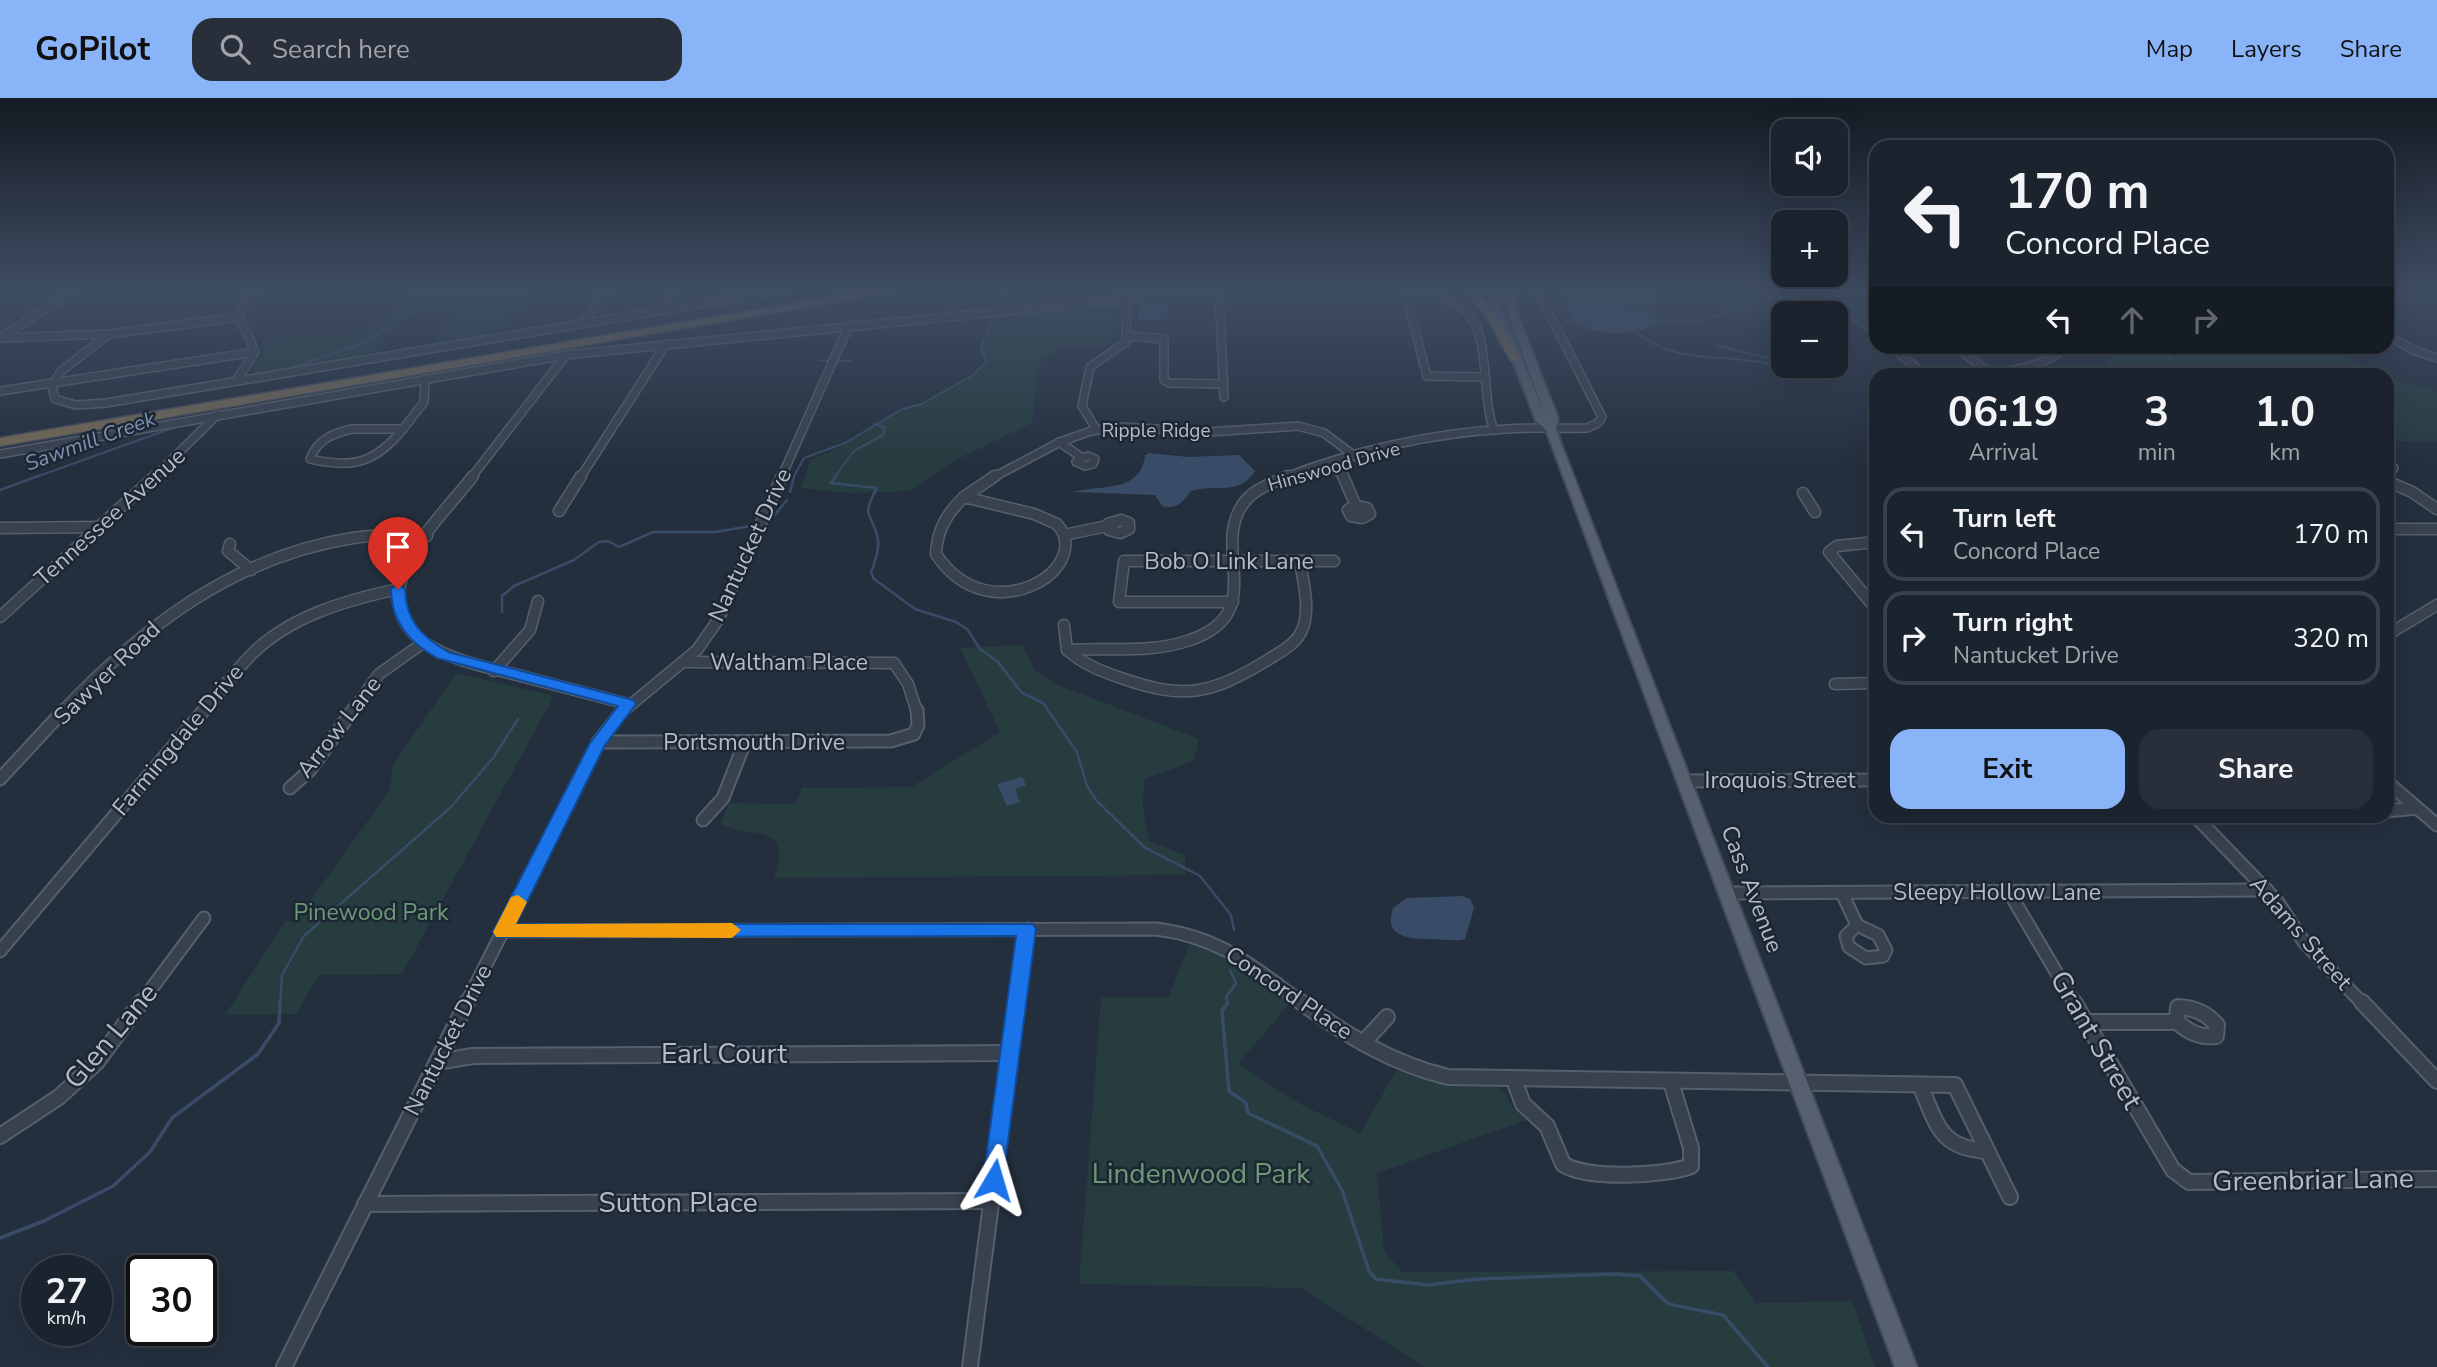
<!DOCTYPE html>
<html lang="en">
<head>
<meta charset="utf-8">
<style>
  :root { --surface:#1b232e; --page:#282f3a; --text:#f1f3f6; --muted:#a0a4aa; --line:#39404a; --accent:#8ab4f8 }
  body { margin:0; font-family:"Nunito Sans",sans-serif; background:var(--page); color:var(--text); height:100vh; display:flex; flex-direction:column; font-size:26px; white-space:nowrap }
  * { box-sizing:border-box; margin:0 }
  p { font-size:23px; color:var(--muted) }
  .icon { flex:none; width:38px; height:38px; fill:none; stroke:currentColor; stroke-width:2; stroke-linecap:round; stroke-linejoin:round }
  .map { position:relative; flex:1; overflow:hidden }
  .sheet { position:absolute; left:1869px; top:270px; width:525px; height:455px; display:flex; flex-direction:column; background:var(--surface); border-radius:21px; box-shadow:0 7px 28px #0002,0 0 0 2px var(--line) }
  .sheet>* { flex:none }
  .top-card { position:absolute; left:1869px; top:42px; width:525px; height:214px; border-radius:21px; box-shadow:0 7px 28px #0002,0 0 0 2px var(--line); background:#1b232e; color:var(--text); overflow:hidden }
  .controls { position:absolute; left:1771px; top:21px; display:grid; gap:14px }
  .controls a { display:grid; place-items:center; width:77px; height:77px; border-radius:14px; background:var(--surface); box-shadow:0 7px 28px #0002,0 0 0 2px var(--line); font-size:35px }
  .speed { position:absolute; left:21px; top:1157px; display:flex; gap:14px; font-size:35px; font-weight:700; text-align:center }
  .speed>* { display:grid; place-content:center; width:91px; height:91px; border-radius:50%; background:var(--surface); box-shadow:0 7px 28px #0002,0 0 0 2px var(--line); line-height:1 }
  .speed small { font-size:18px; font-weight:400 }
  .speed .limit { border:4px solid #111; border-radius:10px; background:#fff; color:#111 }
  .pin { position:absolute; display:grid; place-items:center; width:60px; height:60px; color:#fff; margin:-72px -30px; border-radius:50% 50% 50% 0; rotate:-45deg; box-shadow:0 0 7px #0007 }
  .pin .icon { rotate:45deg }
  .me { position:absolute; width:77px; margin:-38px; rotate:7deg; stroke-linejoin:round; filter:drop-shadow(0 0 5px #0008) }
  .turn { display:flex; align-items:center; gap:24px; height:147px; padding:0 21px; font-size:32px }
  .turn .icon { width:91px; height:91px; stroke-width:2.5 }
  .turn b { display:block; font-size:49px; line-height:60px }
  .lanes { display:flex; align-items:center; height:66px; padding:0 21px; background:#0003; justify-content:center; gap:35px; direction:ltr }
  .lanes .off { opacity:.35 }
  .eta { display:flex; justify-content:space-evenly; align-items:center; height:119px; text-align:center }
  .eta b { font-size:42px; font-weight:700; line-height:49px }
  .cta { display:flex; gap:14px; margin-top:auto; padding:14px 21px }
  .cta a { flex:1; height:80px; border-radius:21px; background:var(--accent); color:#111; font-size:28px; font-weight:700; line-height:80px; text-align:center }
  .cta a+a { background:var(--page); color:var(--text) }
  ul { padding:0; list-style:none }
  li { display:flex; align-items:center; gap:21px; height:94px; margin:0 14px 10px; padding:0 7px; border:4px solid var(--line); border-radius:21px }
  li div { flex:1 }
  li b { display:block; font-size:26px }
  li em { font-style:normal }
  header { display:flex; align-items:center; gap:42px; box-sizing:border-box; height:98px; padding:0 35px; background:var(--accent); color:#111 }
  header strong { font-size:33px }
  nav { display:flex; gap:38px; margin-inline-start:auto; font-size:24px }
  .search { width:490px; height:63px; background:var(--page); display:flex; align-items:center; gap:18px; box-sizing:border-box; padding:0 24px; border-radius:21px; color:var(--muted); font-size:26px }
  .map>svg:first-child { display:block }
  .green { fill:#263c3f }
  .water { fill:#394c67 }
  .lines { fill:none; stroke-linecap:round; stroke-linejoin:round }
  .stream-far2 { stroke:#394c67; stroke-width:2 }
  .stream-far1 { stroke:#394c67; stroke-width:2.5 }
  .stream { stroke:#394c67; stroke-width:3.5 }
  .minor-far3-casing { stroke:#565f6c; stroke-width:10 }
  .minor-far2-casing { stroke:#565f6c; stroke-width:13 }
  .minor-far1-casing { stroke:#565f6c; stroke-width:15 }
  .minor-casing { stroke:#565f6c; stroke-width:18 }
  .major-casing { stroke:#414a57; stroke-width:4 }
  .highway-casing { stroke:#434c59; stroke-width:3 }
  .minor-far3 { stroke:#38414e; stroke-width:7 }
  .minor-far2 { stroke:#38414e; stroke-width:10 }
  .minor-far1 { stroke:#38414e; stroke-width:11 }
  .minor { stroke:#38414e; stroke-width:14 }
  .major { fill:#56606e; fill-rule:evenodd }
  .highway { fill:#746855; fill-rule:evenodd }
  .route { fill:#1a73e8; stroke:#114b97; stroke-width:2 }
  .slow { fill:#f59e0b }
  .labels { text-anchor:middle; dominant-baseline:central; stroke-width:5; stroke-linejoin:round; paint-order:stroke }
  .far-street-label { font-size:19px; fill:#b4bcc9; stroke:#1d2633 }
  .far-water-label { font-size:21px; font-style:italic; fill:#7c92b1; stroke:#1d2633 }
  .street-label { font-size:23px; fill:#b4bcc9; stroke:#1d2633 }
  .park-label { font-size:23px; fill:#6b9a76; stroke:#1d2633 }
  .near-street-label { font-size:28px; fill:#b4bcc9; stroke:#1d2633 }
  .near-park-label { font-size:28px; fill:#6b9a76; stroke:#1d2633 }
</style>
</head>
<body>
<header>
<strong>GoPilot</strong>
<div class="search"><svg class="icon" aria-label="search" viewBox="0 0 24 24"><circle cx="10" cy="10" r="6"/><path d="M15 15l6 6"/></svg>Search here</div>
<nav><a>Map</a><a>Layers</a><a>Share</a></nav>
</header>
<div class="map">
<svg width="2437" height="1269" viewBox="0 0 2437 1269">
  <rect width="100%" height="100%" fill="#242f3e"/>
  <g class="green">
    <path d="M408 192H537L494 237 431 248 458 206 436 209 405 221 368 258 250 276 264 253 262 243 368 231 384 223 408 197Z"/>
    <path d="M1114 208 1116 227 1113 244C1096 255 1080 242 1062 250 1053 253 1045 261 1038 267L1032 325 955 362 911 393 849 395 801 390 811 362C823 356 836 352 847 345 870 330 894 309 922 306 939 288 975 286 986 264L981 250 992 219Z"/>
    <path d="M2334 248 2359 270 2379 276H2112L2114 275 2105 271 2116 249Z"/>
    <path d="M2387 279 2437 293V343H2387Z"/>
    <path d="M1022 547 1035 573 1061 588 1199 641 1194 663 1144 681 1143 710 1149 743 1185 757V777L774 780 780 757 776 743C759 731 739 736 721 726L729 705 796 706 802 690 911 689 1000 634 960 550Z"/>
    <path d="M456 575 554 598 402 876 319 877 296 916 225 917 285 824H295L390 692 393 667Z"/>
    <path d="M1190 844C1229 857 1259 880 1291 904L1238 966 1302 1007 1360 1035 1396 973 1449 988 1498 989 1503 992 1511 1008 1526 1022 1377 1075 1384 1153 1402 1174 1733 1173 1756 1205 1852 1203 1875 1269H1425L1301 1190 1079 1186 1101 900 1169 899Z"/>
  </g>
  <g class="water">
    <path d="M1564 192H1649L1658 202 1657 205 1648 209 1616 205 1650 212 1660 224C1635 239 1594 239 1570 221Z"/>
    <path d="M1168 205 1167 222H1138L1139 207Z"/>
    <path d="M1150 355 1188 359 1239 357 1255 373C1239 399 1215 385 1191 393 1182 404 1178 412 1162 408L1155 397 1074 394C1100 386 1141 396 1145 357Z"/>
    <path d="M1022 679 1026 687 1015 691 1020 704 1007 708 997 686Z"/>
    <path d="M1462 798 1470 801 1474 810 1465 841C1454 844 1443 841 1431 841 1410 841 1383 840 1393 810L1407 800Z"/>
  </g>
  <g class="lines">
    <g class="stream-far2">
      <path d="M991 210 1007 192"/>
      <path d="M1660 224H1689L1717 218 1755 203 1811 196"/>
      <path d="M1633 232C1675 266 1711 256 1759 264 1776 266 1790 276 1807 277"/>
      <path d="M1718 248 1776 262"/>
      <path d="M2157 248 2172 262"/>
      <path d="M819 262 829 263"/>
      <path d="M837 263H852"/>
      <path d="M284 272 362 246 386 230 423 192"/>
      <path d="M2184 273 2189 276"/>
      <path d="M33 380 178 328"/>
      <path d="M793 380 804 360 845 345 902 311 922 306 973 277 986 264 981 250 992 219"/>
      <path d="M834 380 854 353 883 337 885 329 874 326"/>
    </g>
    <g class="stream-far1">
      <path d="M836 378 831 385 877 390C859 421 874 416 878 442 880 452 874 465 871 475L874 481 915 511 956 524 967 531 980 551 998 564 1022 595 1043 605 1077 654 1087 688 1096 702 1144 749 1200 778 1231 817 1234 832"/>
      <path d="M0 392 38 378"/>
      <path d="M790 394 794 378"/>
      <path d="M774 418 787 402"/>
      <path d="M502 514V498L514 488 574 462 599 444 608 443 619 449 653 434H715L751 428"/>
      <path d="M280 906 282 877 304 838 451 709 493 660 518 621"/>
      <path d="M1228 906 1226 899 1236 885 1230 872"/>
    </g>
    <g class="stream">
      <path d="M1228 904 1222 913 1229 993 1246 1005 1248 1015 1317 1048 1342 1092 1369 1173 1376 1181 1427 1187 1479 1181 1615 1176 1640 1178 1668 1206 1723 1217 1768 1269"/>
      <path d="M0 1140 44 1123 113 1088 150 1054 172 1020 258 956 279 925 280 904"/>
    </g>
    <defs>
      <g id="minor-far3">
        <path d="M1219 192 1224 299"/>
        <path d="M1420 192 1407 201 1427 278 1482 279"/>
        <path d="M1426 192C1438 198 1454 204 1465 212 1491 232 1481 301 1494 332"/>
        <path d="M1826 192 1876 236"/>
        <path d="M661 212 673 192"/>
        <path d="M1852 214 1876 213"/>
        <path d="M584 225 606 192"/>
        <path d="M109 236 61 273 52 288 55 301 76 307 106 305 785 192"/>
        <path d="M2387 237 2413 252 2437 260"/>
        <path d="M1128 238 1164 241V282L1169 285 1224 286"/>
        <path d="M0 240 109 236 239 219"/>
        <path d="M0 240 73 192"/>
        <path d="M1891 248 1923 276"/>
        <path d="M1964 255 1988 274"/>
        <path d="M1951 276C1992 274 2035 277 2067 248"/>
        <path d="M236 283 253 257 252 246 239 219 243 206 254 192"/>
        <path d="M0 293 255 254"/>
        <path d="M352 331H403C375 365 353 371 310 361 317 342 333 335 352 331Z"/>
        <path d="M403 331 424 304 425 281"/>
        <path d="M1096 331 1082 308 1090 269 1126 244V201"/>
        <path d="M1059 344 1081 359"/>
        <path d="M0 356 566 257 1218 192"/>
        <path d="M1088 358 1095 361 1093 366 1085 368 1076 364Z"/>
        <path d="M1331 366 1344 380"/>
        <path d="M2387 379 2394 370"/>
        <path d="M153 380 218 316"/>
        <path d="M471 380 566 257"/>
        <path d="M580 380 666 246"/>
        <path d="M781 380 849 227"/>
        <path d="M992 380 1060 344 1091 333 1120 329 1209 334 1298 328 1324 335 1356 359"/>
        <path d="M1283 380C1352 353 1432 335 1506 331 1533 329 1560 331 1587 330L1598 325 1602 319 1537 192"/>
      </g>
      <g id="minor-far2">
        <path d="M473 378C450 408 417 439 404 474 375 552 473 565 525 579 559 588 594 597 628 606"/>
        <path d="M1343 378 1356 408"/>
        <path d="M2387 383 2412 394 2437 411"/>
        <path d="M1803 395 1815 414"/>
        <path d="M964 399 1034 416 1057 426C1096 470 989 537 936 456 937 432 947 415 964 399Z"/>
        <path d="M964 399 995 378"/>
        <path d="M1354 408 1367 410 1370 416 1362 420 1351 418 1348 412Z"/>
        <path d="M559 413 581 378"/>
        <path d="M1121 422 1129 425V431L1120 435 1109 432 1108 426Z"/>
        <path d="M0 430 99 429"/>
        <path d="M2387 431H2437"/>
        <path d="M1064 437 1107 428"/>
        <path d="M1876 444 1837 448 1829 454 1876 511"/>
        <path d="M230 446 228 453 251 472"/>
        <path d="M1233 504H1119L1124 463H1334"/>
        <path d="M0 519 155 378"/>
        <path d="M1064 527 1067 552C1084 567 1103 574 1124 581 1185 602 1211 596 1266 563 1278 555 1296 547 1302 532 1311 511 1303 484 1300 463"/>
        <path d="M2387 537 2437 507"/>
        <path d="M1067 552C1107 549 1151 556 1190 542 1274 514 1203 443 1250 398 1260 389 1275 383 1288 378"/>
        <path d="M684 564 894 565 908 586 917 614"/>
        <path d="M494 573 530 532 538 503"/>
        <path d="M1835 586 1876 585"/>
        <path d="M62 614C141 530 235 458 353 440 377 436 402 438 427 438"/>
        <path d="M203 614C219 595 234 574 252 556 290 518 347 502 398 491"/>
        <path d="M352 614 379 576 423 545"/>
        <path d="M622 614 697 552 718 522 782 378"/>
      </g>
      <g id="minor-far1">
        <path d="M598 644 891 643 914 636 918 627 917 612"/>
        <path d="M0 681 64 612"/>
        <path d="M1685 683 1876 682"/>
        <path d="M2387 684 2437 727"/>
        <path d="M290 690 310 672 353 612"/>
        <path d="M2387 713 2417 710"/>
        <path d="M2195 718 2277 803 2304 844 2363 906"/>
        <path d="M703 722 723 700 745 644"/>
        <path d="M2009 794 2075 906"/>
        <path d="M1727 795 2267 792"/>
        <path d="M1842 795 1857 827"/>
        <path d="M1857 827 1878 837 1886 852 1883 858 1866 860 1849 849 1846 838Z"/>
        <path d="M503 833 1156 831C1221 839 1254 869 1304 906"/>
        <path d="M0 853 204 612"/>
        <path d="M140 906 204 820"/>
        <path d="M466 906 598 644 623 612"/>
        <path d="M1017 906 1027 831"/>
      </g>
      <g id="minor">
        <path d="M1301 904C1347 938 1393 966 1448 979L1955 987 2010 1099"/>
        <path d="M2074 904 2173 1072 2189 1084 2437 1081"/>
        <path d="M2362 904 2437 983"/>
        <path d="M2178 909C2195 910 2206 915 2217 927L2216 938C2200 940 2189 934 2177 924Z"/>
        <path d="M2085 924H2177"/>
        <path d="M1363 945 1387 919"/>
        <path d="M437 964 473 958 1011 955"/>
        <path d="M1514 982 1523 1006 1547 1028 1563 1066C1586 1082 1665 1078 1691 1068V1050L1671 984"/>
        <path d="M1920 987C1937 1026 1939 1050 1987 1053"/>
        <path d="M0 1038 59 999 97 964 141 904"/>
        <path d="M365 1106 991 1103"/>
        <path d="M284 1269 467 904"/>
        <path d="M970 1269 1017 904"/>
      </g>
      <path id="major" d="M1486 192H1494L1547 323 1500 192H1508L1558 320 1556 331 1562 348 1917 1269H1895L1546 332 1536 323Z"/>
      <g id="highway">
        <path d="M873 192H893L888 195 0 348V340Z"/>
        <path d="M1462 192H1472L1492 212 1520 261 1519 263H1511L1484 215Z"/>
        <path d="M1505 192H1515V210L1506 208Z"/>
      </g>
    </defs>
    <use href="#minor-far3" class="minor-far3-casing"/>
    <use href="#minor-far2" class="minor-far2-casing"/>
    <use href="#minor-far1" class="minor-far1-casing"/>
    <use href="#minor" class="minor-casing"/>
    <use href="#major" class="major-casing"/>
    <use href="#highway" class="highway-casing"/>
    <use href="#minor-far3" class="minor-far3"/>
    <use href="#minor-far2" class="minor-far2"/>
    <use href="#minor-far1" class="minor-far1"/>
    <use href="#minor" class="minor"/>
    <use href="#major" class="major"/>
    <use href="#highway" class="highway"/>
  </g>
  <linearGradient id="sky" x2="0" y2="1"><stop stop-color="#141a22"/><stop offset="0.52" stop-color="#3f4d63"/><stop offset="1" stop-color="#3f4d63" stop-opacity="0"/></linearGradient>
  <rect width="2437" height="369" fill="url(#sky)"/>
  <path class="route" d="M398 486 405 491C406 523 421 538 448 554L633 602 636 606 605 647 516 826H1033L1036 831 1002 1089 994 1092 986 1089 983 1082 1016 838 496 839 493 834 590 645 618 608 437 560C409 544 391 524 391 491Z"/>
  <path class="slow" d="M518 797 527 804 516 826 732 825 741 832 732 840 496 839 493 834 511 799Z"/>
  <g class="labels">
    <g class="far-street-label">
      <text x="1156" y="333">Ripple Ridge</text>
      <text transform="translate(1334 369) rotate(-16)">Hinswood Drive</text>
    </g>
    <g class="far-water-label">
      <text transform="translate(90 343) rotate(-20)">Sawmill Creek</text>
    </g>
    <g class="street-label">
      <text transform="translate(110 419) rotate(-42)">Tennessee Avenue</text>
      <text transform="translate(750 447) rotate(-65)">Nantucket Drive</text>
      <text x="1229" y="463">Bob O Link Lane</text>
      <text x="789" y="564">Waltham Place</text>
      <text transform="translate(107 575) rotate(-44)">Sawyer Road</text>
      <text transform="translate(339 629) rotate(-52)">Arrow Lane</text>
      <text transform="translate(178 642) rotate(-50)">Farmingdale Drive</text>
      <text x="754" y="644">Portsmouth Drive</text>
      <text x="1780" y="682">Iroquois Street</text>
      <text transform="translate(1752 791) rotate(69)">Cass Avenue</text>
      <text x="1997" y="794">Sleepy Hollow Lane</text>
      <text transform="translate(2301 835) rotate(49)">Adams Street</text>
      <text transform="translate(1289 895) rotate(34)">Concord Place</text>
      <text transform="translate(448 942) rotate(-63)">Nantucket Drive</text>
    </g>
    <g class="park-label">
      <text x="371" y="814">Pinewood Park</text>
    </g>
    <g class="near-street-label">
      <text transform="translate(111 938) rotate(-50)">Glen Lane</text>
      <text transform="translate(2096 942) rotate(60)">Grant Street</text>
      <text x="724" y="956">Earl Court</text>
      <text transform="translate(2313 1082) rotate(-1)">Greenbriar Lane</text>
      <text x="678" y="1105">Sutton Place</text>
    </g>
    <g class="near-park-label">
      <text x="1201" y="1076">Lindenwood Park</text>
    </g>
  </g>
</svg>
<div class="controls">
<a><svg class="icon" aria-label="sound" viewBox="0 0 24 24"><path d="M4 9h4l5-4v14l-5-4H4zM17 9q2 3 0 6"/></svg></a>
<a>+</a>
<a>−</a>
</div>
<div class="speed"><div>27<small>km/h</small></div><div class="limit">30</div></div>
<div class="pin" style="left:398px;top:491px;background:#d93025"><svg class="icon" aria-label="arrive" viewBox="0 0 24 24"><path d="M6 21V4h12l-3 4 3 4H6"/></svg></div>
<svg class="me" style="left:994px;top:1082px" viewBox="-20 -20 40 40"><path d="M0-17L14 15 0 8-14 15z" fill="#1a73e8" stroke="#fff" stroke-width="4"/></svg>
<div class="top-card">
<div class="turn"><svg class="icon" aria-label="left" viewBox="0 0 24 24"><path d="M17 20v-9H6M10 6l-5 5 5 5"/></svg><div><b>170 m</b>Concord Place</div></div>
<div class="lanes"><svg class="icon" aria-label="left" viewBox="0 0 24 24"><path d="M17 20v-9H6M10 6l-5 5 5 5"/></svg><svg class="icon off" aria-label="ahead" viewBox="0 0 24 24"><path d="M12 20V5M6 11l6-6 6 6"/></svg><svg class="icon off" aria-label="right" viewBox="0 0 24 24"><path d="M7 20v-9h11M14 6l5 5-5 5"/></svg></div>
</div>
<section class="sheet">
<div class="eta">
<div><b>06:19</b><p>Arrival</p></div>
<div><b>3</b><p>min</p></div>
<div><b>1.0</b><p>km</p></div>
</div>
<ul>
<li><svg class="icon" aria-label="left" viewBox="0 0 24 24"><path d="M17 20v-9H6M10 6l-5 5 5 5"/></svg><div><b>Turn left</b><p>Concord Place</p></div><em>170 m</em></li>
<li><svg class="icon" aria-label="right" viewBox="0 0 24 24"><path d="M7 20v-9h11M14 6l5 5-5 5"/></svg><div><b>Turn right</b><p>Nantucket Drive</p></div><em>320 m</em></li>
</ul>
<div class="cta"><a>Exit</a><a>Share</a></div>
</section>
</div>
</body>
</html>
